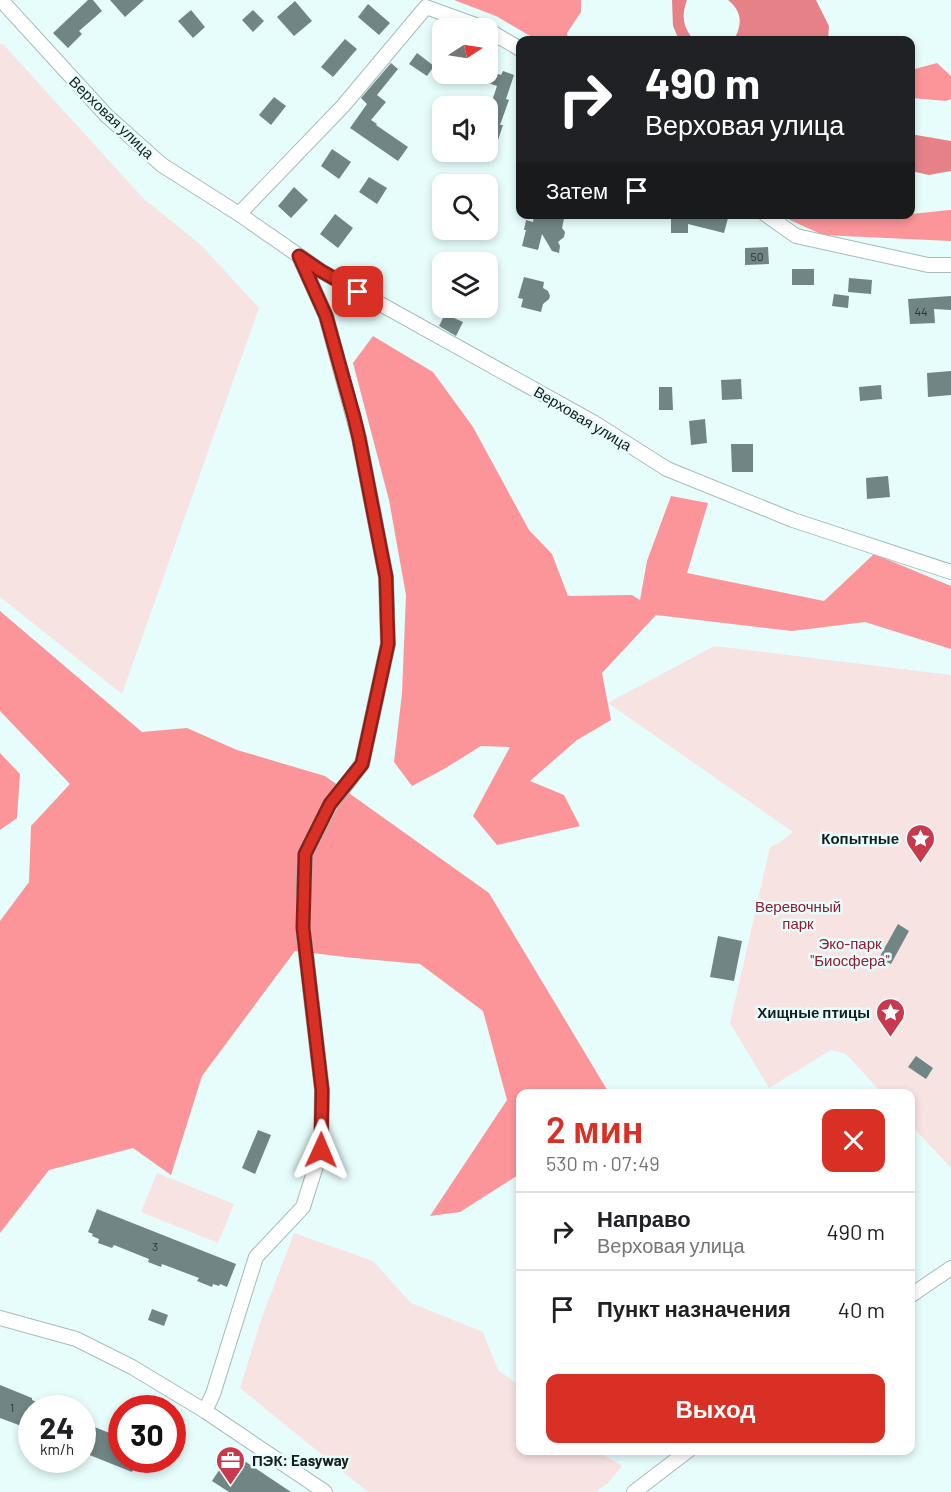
<!DOCTYPE html>
<html lang="ru">
<head>
<meta charset="utf-8">
<style>
  :root { --surface:#fff; --page:#f2f2f2; --text:#202124; --muted:#757577; --line:#e0e0e0; --accent:#d93025 }
  body { margin:0; font-family:Barlow,sans-serif; background:var(--page); color:var(--text); height:100vh; display:flex; flex-direction:column; font-size:22px; white-space:nowrap }
  * { box-sizing:border-box; margin:0 }
  p { font-size:20px; color:var(--muted) }
  .icon { flex:none; width:33px; height:33px; fill:none; stroke:currentColor; stroke-width:2; stroke-linecap:round; stroke-linejoin:round }
  .map { position:relative; flex:1; overflow:hidden }
  .drawer { position:absolute; left:516px; top:1089px; width:399px; height:366px; display:flex; flex-direction:column; background:var(--surface); border-radius:12px; box-shadow:0 3px 9px #0003 }
  .drawer>* { flex:none }
  .top-card { position:absolute; left:516px; top:36px; width:399px; height:183px; border-radius:12px; box-shadow:0 3px 9px #0003; background:#202124; color:#fff; overflow:hidden }
  .needle { width:39px; rotate:78deg }
  .tools { position:absolute; left:432px; top:18px; display:grid; gap:12px }
  .tools a { display:grid; place-items:center; width:66px; height:66px; border-radius:12px; background:var(--surface); box-shadow:0 3px 9px #0003; font-size:30px }
  .speed { position:absolute; left:18px; top:1395px; display:flex; gap:12px; font-size:30px; font-weight:700; text-align:center }
  .speed>* { display:grid; place-content:center; width:78px; height:78px; border-radius:50%; background:var(--surface); box-shadow:0 3px 9px #0003; line-height:1 }
  .speed small { font-size:15px; font-weight:400 }
  .speed .limit { border:9px solid #d22; background:#fff; color:#111 }
  .pin { position:absolute; display:grid; place-items:center; width:51px; height:51px; color:#fff; margin:-26px; border-radius:12px; box-shadow:0 3px 9px #0006 }
  .me { position:absolute; width:66px; margin:-33px; rotate:1deg; stroke-linejoin:round; filter:drop-shadow(0 0 4px #0008) }
  .turn { display:flex; align-items:center; gap:21px; height:126px; padding:0 30px; font-size:27px }
  .turn .icon { width:78px; height:78px; stroke-width:2.5 }
  .turn b { display:block; font-size:42px; line-height:51px }
  .then { display:flex; align-items:center; height:57px; padding:0 30px; background:#0003; gap:12px; font-size:22px }
  .round { display:grid; place-items:center; flex:none; width:63px; height:63px; border-radius:12px; background:var(--page) }
  .overview { display:flex; align-items:center; justify-content:space-between; height:102px; padding:0 30px }
  h1 { font-size:36px; font-weight:600; line-height:45px; color:var(--accent) }
  .primary-button { display:flex; gap:12px; margin-top:auto; padding:12px 30px }
  .primary-button a { flex:1; height:69px; border-radius:12px; background:var(--accent); color:#fff; font-size:24px; font-weight:600; line-height:69px; text-align:center }
  ul { padding:0; list-style:none }
  li { display:flex; align-items:center; gap:18px; height:78px; padding:0 30px; border-top:2px solid var(--line) }
  li div { flex:1 }
  li b { display:block; font-size:22px }
  li em { font-style:normal }
  .map>svg:first-child { display:block }
  .green { fill:#f8e3e3 }
  .forest { fill:#fb9599 }
  .water { fill:#e68287 }
  .building { fill:#708584 }
  .lines { fill:none; stroke-linecap:round; stroke-linejoin:round }
  .minor-casing { stroke:#a5bcbb; stroke-width:16 }
  .minor { stroke:#fff; stroke-width:14 }
  .route-casing { stroke:#8d1f18; stroke-width:15 }
  .route { stroke:#d93025; stroke-width:10 }
  .labels { text-anchor:middle; dominant-baseline:central; stroke-width:5; stroke-linejoin:round; paint-order:stroke }
  .number-label { font-size:12px; fill:#2c3838 }
  .street-label { font-size:15px; fill:#161e1e; stroke:#e6fdfc }
  .poi-label { font-size:15px; font-weight:bold; fill:#161e1e; stroke:#e6fdfc; text-anchor:end }
  .park-label { font-size:15px; fill:#921b30; stroke:#e6fdfc }
</style>
</head>
<body>
<div class="map">
<svg width="951" height="1492" viewBox="0 0 951 1492">
  <rect width="100%" height="100%" fill="#e6fdfc"/>
  <g class="green">
    <path d="M0 44H3L143 198 201 245 259 308 122 694 0 597Z"/>
    <path d="M714 646 951 675V1168L911 1125 910 1094 882 1093 846 1054 831 1050 769 1088 730 1023 770 847 779 843 793 832 608 703Z"/>
    <path d="M157 1173 234 1204 218 1243 141 1212Z"/>
    <path d="M294 1233 373 1261 411 1303 483 1332 498 1370 520 1386V1450L597 1451 622 1466 608 1483 596 1492H368L240 1388 262 1317Z"/>
  </g>
  <g class="forest">
    <path d="M454 0H581V12L567 33 568 40H537L496 16Z"/>
    <path d="M937 63 951 76V99L946 101 912 98 911 95V70Z"/>
    <path d="M949 210H951V241L823 235 790 220 785 215 885 214 893 216Z"/>
    <path d="M373 336 433 372 473 427 529 530 552 554 568 596 632 595 640 600 647 561 671 496 708 503 687 573 824 601 874 554 951 586V649L865 622 792 631 656 615 602 673 611 720 577 740 530 781 564 795 580 826 497 845 473 816 510 747 481 746 444 769 412 786 394 762 402 693 406 595 389 500 353 363Z"/>
    <path d="M0 611 142 732 187 728 237 750 325 776 489 893 609 1093 520 1094V1174L460 1212 430 1216 507 1100 483 1011 420 964 354 958 295 951 202 1076 171 1175 133 1148 49 1170 0 1233V921L29 882 31 826 70 784 0 711Z"/>
    <path d="M0 753 20 774 17 818 0 830Z"/>
  </g>
  <g class="water">
    <path d="M672 0H687C681 15 683 28 694 40H679L673 26Z"/>
    <path d="M728 0H816L829 26 828 40H734C742 25 743 12 728 0Z"/>
    <path d="M910 134 951 141V171L929 175 911 171Z"/>
  </g>
  <g class="building">
    <path d="M88 0H93L102 11 79 31 82 34 68 48 53 33Z"/>
    <path d="M110 0H144L125 17Z"/>
    <path d="M295 1 312 21 294 36 277 17Z"/>
    <path d="M368 4 390 23 379 35 358 17Z"/>
    <path d="M191 10 205 27 193 38 178 21Z"/>
    <path d="M253 10 264 21 253 32 242 20Z"/>
    <path d="M345 39 357 49 333 77 321 67Z"/>
    <path d="M417 53 434 66 427 76 409 64Z"/>
    <path d="M391 63 398 69 377 95 386 102 371 120 377 124 376 125 408 147 398 161 350 128 367 104 361 98Z"/>
    <path d="M488 70 501 75 503 71 514 75 506 99 509 100 500 125H503L497 143 488 140V113L497 86 466 75V74H488Z"/>
    <path d="M274 97 286 106 271 125 259 115Z"/>
    <path d="M332 149 351 162 339 179 321 166Z"/>
    <path d="M369 177 387 188 377 204 359 192Z"/>
    <path d="M294 187 308 200 291 218 278 206Z"/>
    <path d="M335 214 353 228 338 248 320 234Z"/>
    <path d="M534 214H565L562 228 565 232 564 237 558 242 560 246 559 253 552 251 542 234 538 250 522 246 526 230H524L526 220 533 222Z"/>
    <path d="M705 214H714L728 218 724 233 688 224V233H671V218H705Z"/>
    <path d="M768 247 769 264 745 265V248Z"/>
    <rect x="792" y="269" width="22" height="16"/>
    <path d="M524 277 544 282 543 288 548 291 550 296 549 299 543 304 541 312 521 307 523 299 518 298Z"/>
    <path d="M849 278 872 280 871 294 848 292Z"/>
    <path d="M834 294 849 296 848 308 832 306Z"/>
    <path d="M951 296V310L934 309 935 323 910 324 908 299Z"/>
    <path d="M445 314 463 322 456 336 439 326Z"/>
    <path d="M951 371V395L928 397 927 373Z"/>
    <path d="M741 379 742 399 722 400 721 380Z"/>
    <path d="M881 385 882 399 860 401 859 387Z"/>
    <path d="M659 387H672L673 410H659Z"/>
    <path d="M705 419 707 443 691 445 689 421Z"/>
    <path d="M731 444H753V472H732Z"/>
    <path d="M888 476 890 497 867 499 866 478Z"/>
    <path d="M898 924 909 931 891 964 879 958Z"/>
    <path d="M718 936 742 941 734 981 710 977Z"/>
    <path d="M916 1056 933 1068 926 1079 908 1067Z"/>
    <path d="M258 1130 271 1135 255 1174 242 1168Z"/>
    <path d="M97 1209 236 1264 227 1287 220 1284 219 1286 213 1284 212 1287 197 1281 199 1278 162 1264 161 1267 148 1262 149 1259 114 1245 112 1248 98 1243 99 1239 92 1236 93 1234 88 1232Z"/>
    <path d="M152 1309 168 1315 164 1326 148 1320Z"/>
    <path d="M0 1385 32 1398V1400L50 1408H32V1430L0 1418Z"/>
    <path d="M82 1422 122 1438V1460H137L132 1472 82 1452Z"/>
    <path d="M231 1452 291 1492H229L212 1481Z"/>
  </g>
  <g class="lines">
    <defs>
      <g id="minor">
        <path d="M1 0 107 116 162 165 239 214 321 271 593 422 667 469 793 520 951 572"/>
        <path d="M488 30 520 49"/>
        <path d="M239 214 343 106 426 7 484 28"/>
        <path d="M765 214 796 236 928 265H951"/>
        <path d="M910 1296 951 1268"/>
        <path d="M0 1318 76 1339 132 1367 205 1411 325 1492"/>
        <path d="M205 1411 213 1394 256 1257 303 1207 321 1150 322 1090 303 928 305 854 331 804 362 764 388 644 386 577 359 438 326 316 299 256"/>
        <path d="M634 1492 689 1450"/>
      </g>
    </defs>
    <use href="#minor" class="minor-casing"/>
    <use href="#minor" class="minor"/>
  </g>
  <g class="lines">
    <defs>
      <path id="route" d="M321 1150 322 1090 303 928 305 854 330 804 362 764 388 644 386 577 359 438 354 417 326 316 299 256 321 271 358 292"/>
    </defs>
    <use href="#route" class="route-casing"/>
    <use href="#route" class="route"/>
  </g>
  <defs>
    <symbol id="sight-pin" viewBox="-11 -11 22 30"><path d="M0 17L-7.5 6A9.5 9.5 0 1 1 7.5 6Z" fill="#c9394d" stroke="#e6fdfc"/><path d="M0-6L1.8-2.2L6-1.7L2.9 1.2L3.7 5.4L0 3.3L-3.7 5.4L-2.9 1.2L-6-1.7L-1.8-2.2Z" fill="#fff"/></symbol>
    <symbol id="office-pin" viewBox="-11 -11 22 30"><path d="M0 17L-7.5 6A9.5 9.5 0 1 1 7.5 6Z" fill="#c9394d" stroke="#e6fdfc"/><path d="M-6-3h4V-5.5h4V-3h4V5H-6ZM-1-4.5V-3h2v-1.5ZM-6 0V1H6V0Z" fill="#fff"/></symbol>
  </defs>
  <g fill-rule="evenodd">
    <use href="#sight-pin" x="904" y="822" width="33" height="45"/>
    <use href="#sight-pin" x="874" y="996" width="33" height="45"/>
    <use href="#office-pin" x="214" y="1444" width="33" height="45"/>
  </g>
  <g class="labels">
    <g class="number-label">
      <text x="757" y="256">50</text>
      <text x="921" y="311">44</text>
      <text x="155" y="1246">3</text>
      <text x="12" y="1407">1</text>
    </g>
    <g class="street-label">
      <text transform="translate(112 117) rotate(44)">Верховая улица</text>
      <text transform="translate(583 418) rotate(31)">Верховая улица</text>
    </g>
    <g class="poi-label">
      <text x="899" y="838">Копытные</text>
      <text x="870" y="1012">Хищные птицы</text>
      <text x="252" y="1460" text-anchor="start">ПЭК: Easyway</text>
    </g>
    <g class="park-label">
      <text x="798" y="906">Веревочный<tspan x="798" dy="17">парк</tspan></text>
      <text x="850" y="943">Эко-парк<tspan x="850" dy="17">"Биосфера"</tspan></text>
    </g>
  </g>
</svg>
<div class="tools">
<a><svg class="needle" viewBox="-14 -14 28 28"><path d="M0-13l5 13h-10z" fill="#e53935"/><path d="M0 13l5-13h-10z" fill="#757577"/></svg></a>
<a><svg class="icon" aria-label="sound" viewBox="0 0 24 24"><path d="M4 9h4l5-4v14l-5-4H4zM17 9q2 3 0 6"/></svg></a>
<a><svg class="icon" aria-label="search" viewBox="0 0 24 24"><circle cx="10" cy="10" r="6"/><path d="M15 15l6 6"/></svg></a>
<a><svg class="icon" aria-label="layers" viewBox="0 0 24 24"><path d="M12 4l9 5-9 5-9-5zM3 14l9 5 9-5"/></svg></a>
</div>
<div class="speed"><div>24<small>km/h</small></div><div class="limit">30</div></div>
<div class="pin" style="left:358px;top:292px;background:#d93025"><svg class="icon" aria-label="arrive" viewBox="0 0 24 24"><path d="M6 21V4h12l-3 4 3 4H6"/></svg></div>
<svg class="me" style="left:321px;top:1150px" viewBox="-20 -20 40 40"><path d="M0-17L14 15 0 8-14 15z" fill="#d93025" stroke="#fff" stroke-width="4"/></svg>
<div class="top-card">
<div class="turn"><svg class="icon" aria-label="right" viewBox="0 0 24 24"><path d="M7 20v-9h11M14 6l5 5-5 5"/></svg><div><b>490 m</b>Верховая улица</div></div>
<div class="then">Затем<svg class="icon" aria-label="arrive" viewBox="0 0 24 24"><path d="M6 21V4h12l-3 4 3 4H6"/></svg></div>
</div>
<section class="drawer">
<div class="overview"><div><h1>2 мин</h1><p>530 m · 07:49</p></div><a class="round" style="background:#d93025;color:#fff"><svg class="icon" aria-label="close" viewBox="0 0 24 24"><path d="M6 6l12 12M18 6L6 18"/></svg></a></div>
<ul>
<li><svg class="icon" aria-label="right" viewBox="0 0 24 24"><path d="M7 20v-9h11M14 6l5 5-5 5"/></svg><div><b>Направо</b><p>Верховая улица</p></div><em>490 m</em></li>
<li><svg class="icon" aria-label="arrive" viewBox="0 0 24 24"><path d="M6 21V4h12l-3 4 3 4H6"/></svg><div><b>Пункт назначения</b></div><em>40 m</em></li>
</ul>
<div class="primary-button"><a>Выход</a></div>
</section>
</div>
</body>
</html>
